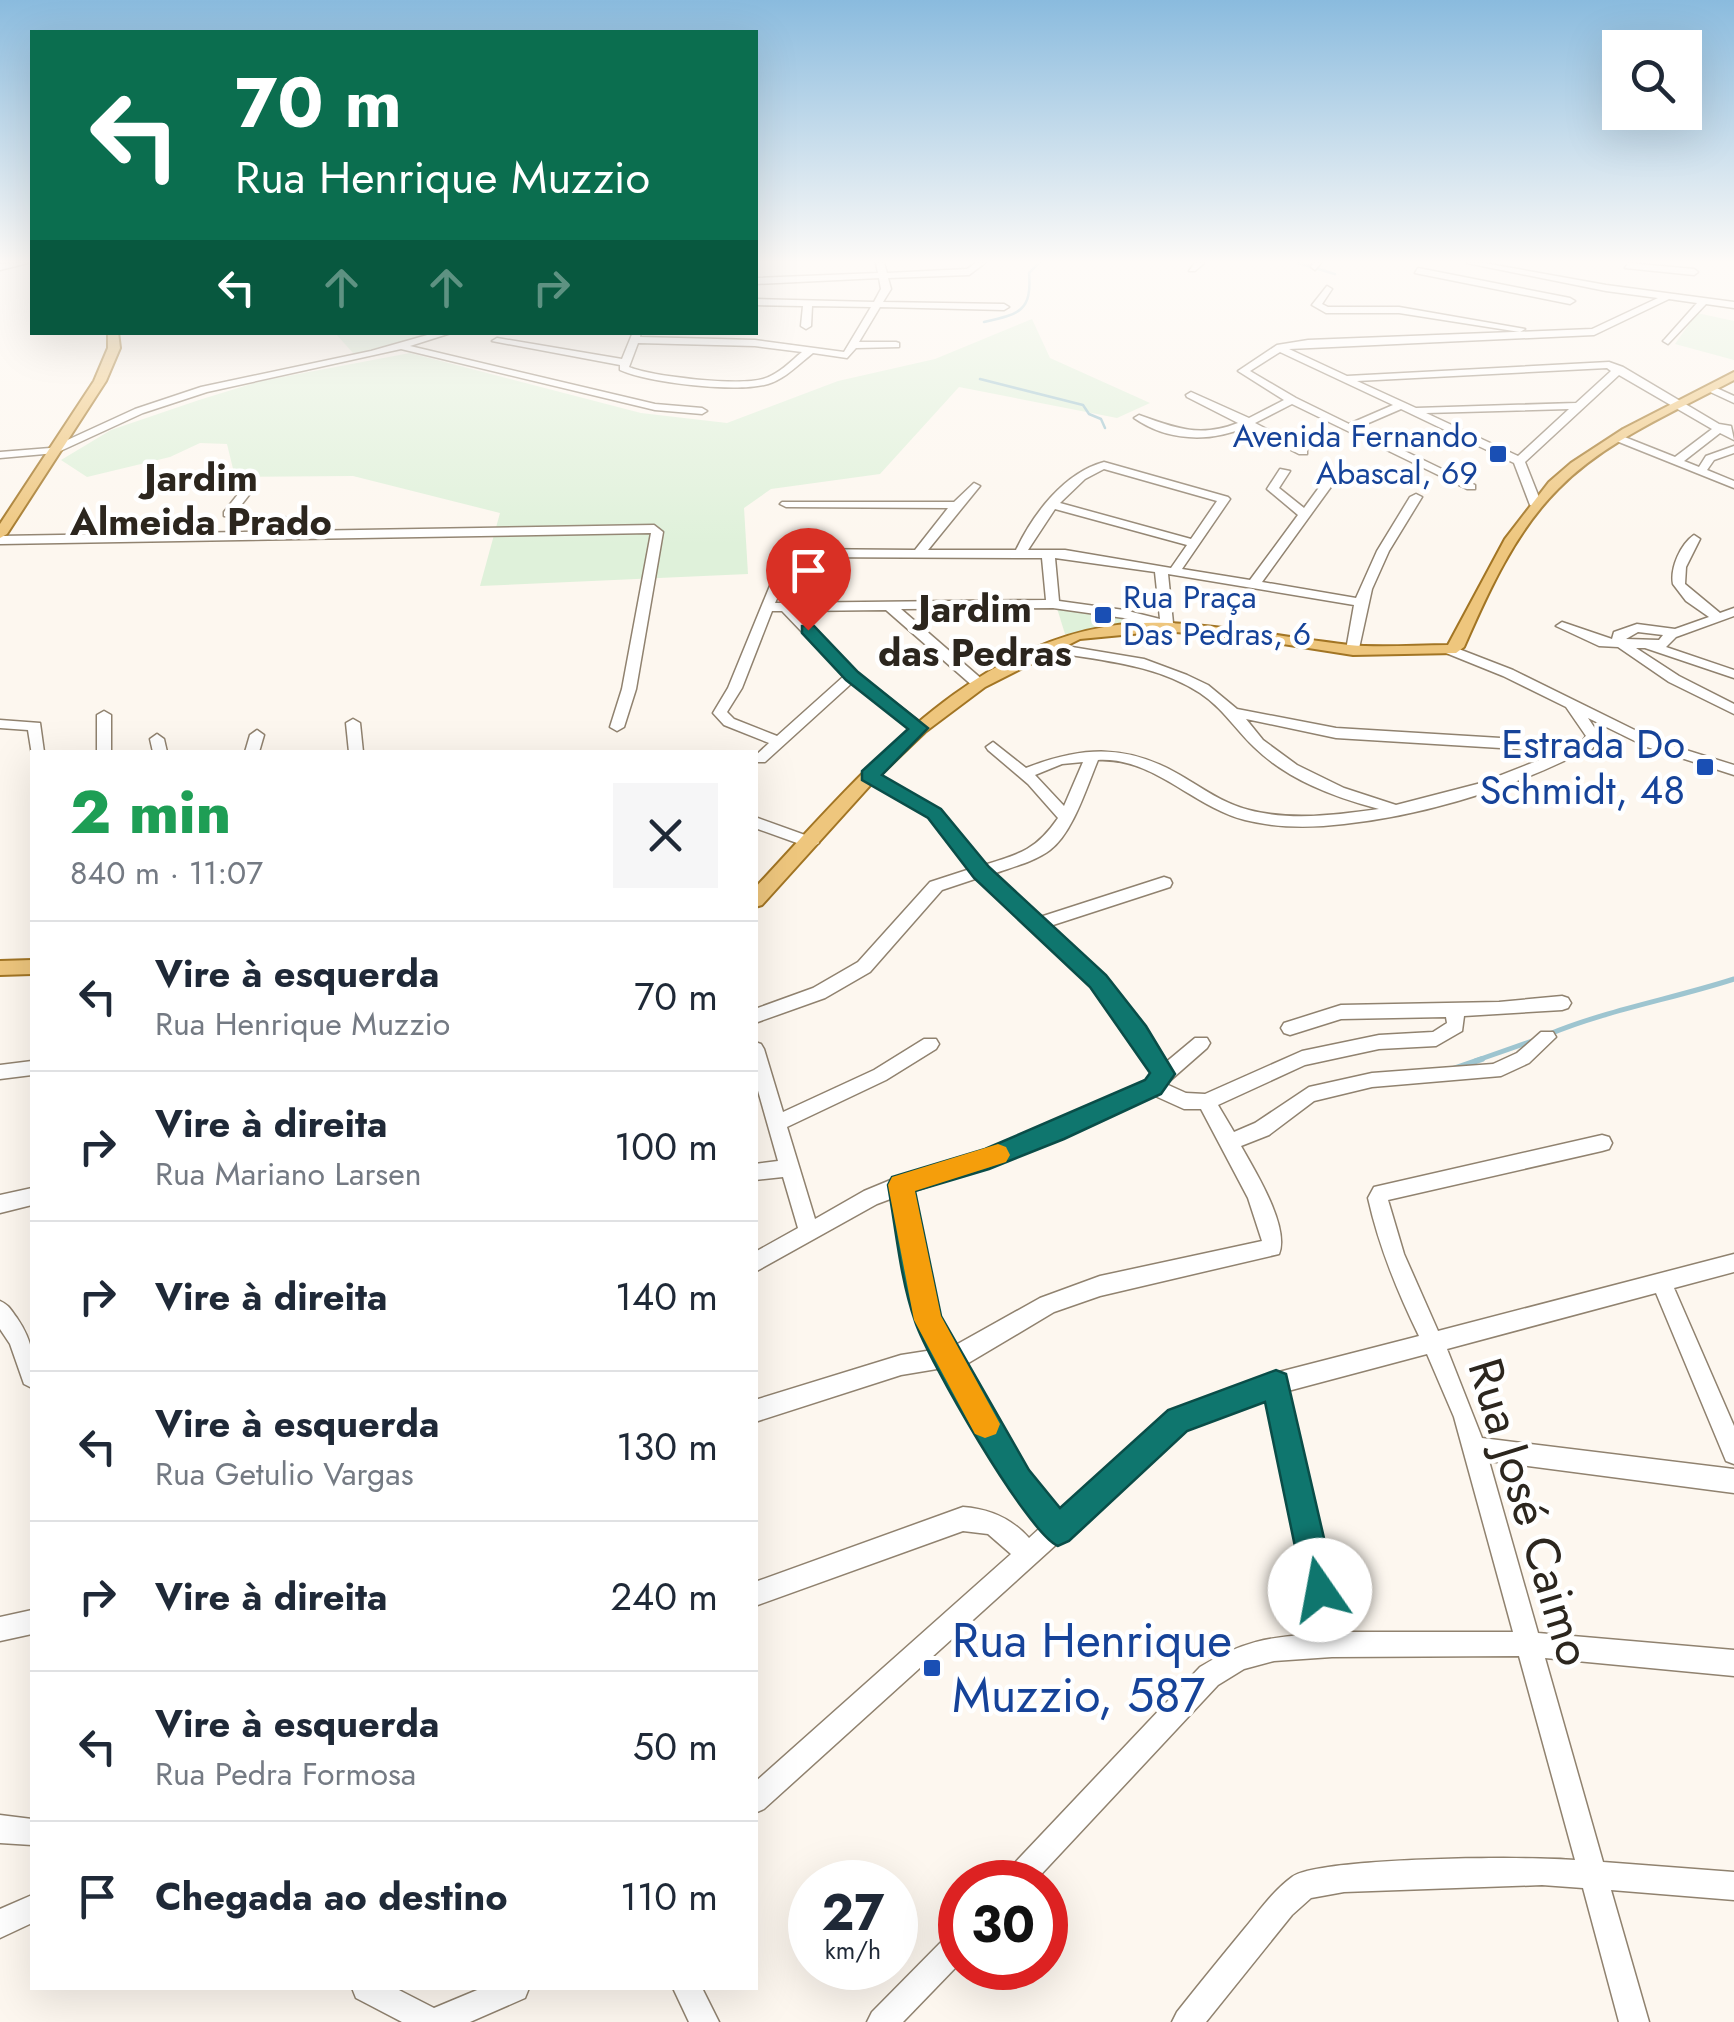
<!DOCTYPE html>
<html lang="pt">
<head>
<meta charset="utf-8">
<style>
  :root { --surface:#fff; --page:#f6f6f7; --text:#1f2937; --muted:#747a83; --line:#e0e1e3 }
  body { margin:0; font-family:Jost,sans-serif; background:var(--page); color:var(--text); height:100vh; display:flex; flex-direction:column; font-size:38px; white-space:nowrap }
  * { box-sizing:border-box; margin:0 }
  p { font-size:32px; color:var(--muted) }
  .icon { flex:none; width:55px; height:55px; fill:none; stroke:currentColor; stroke-width:2; stroke-linecap:round; stroke-linejoin:round }
  .map { position:relative; flex:1; overflow:hidden }
  .side { position:absolute; left:30px; top:750px; width:728px; height:1240px; display:flex; flex-direction:column; background:var(--surface); border-radius:0px; box-shadow:0 10px 40px #0002 }
  .side>* { flex:none }
  .top-card { position:absolute; left:30px; top:30px; width:728px; height:305px; border-radius:0px; box-shadow:0 10px 40px #0002; background:#0b6e4f; color:#fff; overflow:hidden }
  .buttons { position:absolute; left:1602px; top:30px; display:grid; gap:20px }
  .buttons a { display:grid; place-items:center; width:100px; height:100px; border-radius:0px; background:var(--surface); box-shadow:0 10px 40px #0002; font-size:50px }
  .speed { position:absolute; left:788px; top:1860px; display:flex; gap:20px; font-size:50px; font-weight:700; text-align:center }
  .speed>* { display:grid; place-content:center; width:130px; height:130px; border-radius:50%; background:var(--surface); box-shadow:0 10px 40px #0002; line-height:1 }
  .speed small { font-size:25px; font-weight:400 }
  .speed .limit { border:15px solid #d22; background:#fff; color:#111 }
  .pin { position:absolute; display:grid; place-items:center; width:85px; height:85px; color:#fff; margin:-102px -42px; border-radius:50% 50% 50% 0; rotate:-45deg; box-shadow:0 0 10px #0007 }
  .pin .icon { rotate:45deg }
  .me { position:absolute; width:110px; margin:-55px; rotate:348deg; stroke-linejoin:round; filter:drop-shadow(0 0 8px #0008) }
  .turn { display:flex; align-items:center; gap:35px; height:210px; padding:0 40px; font-size:45px }
  .turn .icon { width:130px; height:130px; stroke-width:2.5 }
  .turn b { display:block; font-size:70px; line-height:85px }
  .lanes { display:flex; align-items:center; height:95px; padding:0 40px; background:#0003; justify-content:center; gap:50px; direction:ltr }
  .lanes .off { opacity:.35 }
  .round { display:grid; place-items:center; flex:none; width:105px; height:105px; border-radius:0px; background:var(--page) }
  .head { display:flex; align-items:center; justify-content:space-between; height:170px; padding:0 40px }
  h1 { font-size:60px; font-weight:800; line-height:75px; color:#1e9e55 }
  ul { padding:0; list-style:none }
  li { display:flex; align-items:center; gap:30px; height:150px; padding:0 40px; border-top:2px solid var(--line) }
  li div { flex:1 }
  li b { display:block; font-size:38px }
  li em { font-style:normal }
  .map>svg:first-child { display:block }
  .green { fill:#dff1da }
  .lines { fill:none; stroke-linecap:round; stroke-linejoin:round }
  .stream-far2 { stroke:#9ec5d0; stroke-width:2.5 }
  .stream-far1 { stroke:#9ec5d0; stroke-width:5 }
  .stream { stroke:#9ec5d0; stroke-width:6 }
  .minor-casing { stroke:#90826f; stroke-width:3 }
  .major-casing { stroke:#a27524; stroke-width:4 }
  .minor { fill:#fff; fill-rule:evenodd }
  .major { fill:#eec67d; fill-rule:evenodd }
  .route { fill:#0f766e; stroke:#0a4d48; stroke-width:2.5 }
  .slow { fill:#f59e0b }
  .transit-dot { fill:#1a4fb4; stroke:#fff; stroke-width:4 }
  .labels { text-anchor:middle; dominant-baseline:central; stroke-width:9; stroke-linejoin:round; paint-order:stroke }
  .far-transit-label { font-size:32px; fill:#164399; stroke:#fff; text-anchor:end }
  .far-quarter-label { font-size:38px; font-weight:bold; fill:#2c261e; stroke:#fff }
  .transit-label { font-size:40px; fill:#164399; stroke:#fff; text-anchor:end }
  .near-street-label { font-size:48px; fill:#2c261e; stroke:#fff }
  .near-transit-label { font-size:48px; fill:#164399; stroke:#fff; text-anchor:start }
</style>
</head>
<body>
<div class="map">
<svg width="1734" height="2022" viewBox="0 0 1734 2022">
  <rect width="100%" height="100%" fill="#fdf7ef"/>
  <g class="green">
    <path d="M1697 313 1734 321V360L1675 344Z"/>
    <path d="M1032 319 1050 358 1150 403 1117 418 959 387 880 474 771 489 744 508 748 574 480 586 500 513 353 476 235 477 227 444 200 443 170 457 87 477 61 460 111 430 199 400 261 381 410 353 641 413 727 423 838 381 935 359Z"/>
    <path d="M335 333H432L354 354Z"/>
    <path d="M1056 605 1170 626 1065 634Z"/>
  </g>
  <g class="lines">
    <g class="stream-far2">
      <path d="M1298 263 1335 274"/>
      <path d="M984 322C1020 314 1032 311 1029 273L1039 263"/>
      <path d="M980 379 1083 405 1089 414 1101 419 1105 428"/>
    </g>
    <g class="stream-far1">
      <path d="M1547 1035C1607 1010 1672 999 1734 979"/>
      <path d="M1475 1061 1532 1041"/>
    </g>
    <path class="stream" d="M1453 1069 1482 1059"/>
    <defs>
      <g id="minor">
        <path d="M28 263 0 270V264Z"/>
        <path d="M876 263H884L887 273 967 269 976 263H985L969 275 888 278 891 289 883 302 1004 304 1009 307 1004 310 880 307 859 342H896L899 343V347L856 348 847 358 813 353C799 364 785 379 768 384 737 393 649 383 620 370V365L492 341 497 338 622 359 633 332H641L640 337 755 340 844 352 871 307 812 306 811 326 806 329 801 326 803 306 755 305V299L874 302 881 289 879 278 755 284V278L878 273ZM638 343 755 346 802 352C791 361 778 375 763 379 738 386 654 377 629 367Z"/>
        <path d="M1195 263H1204L1195 271H1189Z"/>
        <path d="M1313 263H1321L1315 270 1311 267Z"/>
        <path d="M1467 263H1484L1606 285 1734 302V308L1706 304 1668 344 1663 341 1665 339 1697 303 1669 299 1594 335 1289 349 1347 376 1609 362 1623 367 1719 424 1731 426 1734 440 1720 433 1684 461 1699 467 1706 456 1734 446V453L1714 460 1707 470 1734 481V488L1614 440V436H1622L1675 457 1712 429 1619 375 1525 462 1542 505 1536 508 1530 505 1514 463 1401 409 1357 428 1475 485V489H1467L1292 404 1255 423 1307 450V454H1299L1246 427C1209 443 1167 441 1134 418L1139 415C1175 428 1200 438 1238 423L1187 397 1186 395 1191 392 1249 418 1284 400 1238 371 1277 345 1308 340 1592 329 1658 298 1606 291ZM1280 352 1393 405 1349 424 1296 398 1250 371ZM1607 368 1611 371 1576 403 1416 408 1357 381ZM1569 409 1518 456 1426 413Z"/>
        <path d="M1628 263 1694 269 1698 272 1694 275 1625 268Z"/>
        <path d="M1418 268 1570 298 1575 301 1570 304 1415 273Z"/>
        <path d="M1327 286 1332 289 1322 304 1328 307H1399L1525 329 1520 332 1399 313H1326L1312 305Z"/>
        <path d="M438 332H454L410 346 655 404 702 408 707 411 702 414 655 410 401 349 207 392 143 413 56 453 0 458V452L50 448 135 409 201 387 371 351Z"/>
        <path d="M1710 385 1734 396V403L1706 390 1705 388Z"/>
        <path d="M1104 462 1228 497 1230 499 1182 569 1250 580 1298 515 1267 489 1280 469 1290 471 1279 488 1304 508 1323 482H1331L1333 484 1262 582 1356 598 1377 551 1410 497 1416 494 1422 497 1389 551 1372 589 1358 653 1353 654 1346 650 1354 605 1168 574 1173 623 1185 628 1178 632 1124 618 1053 608 901 609 984 681 986 684 979 688 974 687 886 610 797 611 857 673 924 725V731H914L852 683 765 762H755V756L769 743 724 725 713 713 728 688 783 554 793 549 915 550 948 508 786 507 780 504 782 502H954L974 483 980 486 928 550H1016C1033 514 1064 473 1104 462ZM1104 469 1217 501 1191 539 1060 503 1085 479ZM1055 509 1187 545 1171 568 1065 550H1028ZM796 557 1042 558 1046 600 775 603ZM1055 558 1155 572 1160 619 1124 610 1059 601ZM772 611H782L844 676 777 736 734 719 727 712 742 688Z"/>
        <path d="M250 483 256 486 235 513 316 520 322 524 316 528 224 516V512L246 484Z"/>
        <path d="M654 525 663 532 636 689 624 727 617 731 610 727 622 689 651 533 0 544V536Z"/>
        <path d="M1694 535 1700 539 1686 567 1685 584 1720 613 1734 608V616L1676 637 1666 647 1734 670V678L1645 648H1636L1679 676 1734 704V714L1669 682 1618 647 1599 646 1556 626 1562 622 1612 639 1614 632 1637 624 1675 629 1709 617 1686 601 1673 584C1670 567 1681 544 1694 535ZM1638 632 1663 635 1659 640 1626 639Z"/>
        <path d="M1048 643 1144 659 1187 675 1208 685 1237 709 1336 728 1517 739 1566 749 1581 743 1586 736 1566 707 1503 676 1446 653 1444 650 1451 646 1513 670 1657 741 1734 765V775L1647 747 1588 718 1600 736C1597 740 1595 745 1592 749 1585 754 1572 757 1564 761 1496 793 1418 816 1344 824 1311 828 1277 828 1245 820 1193 807 1154 757 1098 760 1087 786 1073 833 1050 850 1034 862 1012 867 993 874L1040 917 1164 877 1170 879 1172 883 1170 887 1050 926 1104 976 1165 1063 1195 1038H1207L1210 1043 1207 1048 1166 1084 1186 1093 1205 1094 1302 1051 1379 1035 1433 1032 1447 1023 1446 1017 1341 1019 1290 1035 1284 1033 1281 1028 1284 1023 1341 1005 1499 1002 1562 996 1568 998 1571 1003 1568 1008 1562 1010 1464 1016 1462 1031 1436 1046 1379 1049 1305 1065 1218 1105 1234 1132 1255 1123 1309 1087 1372 1073 1493 1064 1517 1053 1541 1032H1553L1556 1037 1529 1063 1501 1076 1372 1087 1314 1101 1269 1135 1241 1146C1255 1171 1290 1227 1279 1254L1100 1296 1054 1312 965 1365 1026 1473 1058 1512 1170 1412 1275 1373 1419 1336C1397 1291 1379 1247 1368 1198L1374 1187 1602 1135 1609 1137 1612 1143 1609 1149 1602 1151 1388 1200 1404 1254 1438 1331 1734 1254V1272L1674 1288 1734 1426V1464L1726 1461 1656 1293 1447 1349 1482 1438 1734 1469V1493L1489 1461 1538 1633 1734 1650V1676L1545 1658 1603 1862 1734 1872V1900L1611 1890 1649 2022H1619L1583 1888 1542 1885 1344 1892 1311 1898 1292 1915 1206 2022H1172L1177 2012C1199 1984 1222 1956 1245 1928 1260 1910 1273 1891 1292 1877 1320 1857 1531 1856 1575 1860L1519 1656 1332 1657 1274 1661 1244 1669 1218 1685 1034 1882H1002L1006 1872 1200 1667C1243 1641 1268 1637 1317 1634L1267 1398 1185 1428 764 1809 755 1813V1782L1011 1554 988 1534 963 1531 755 1606V1582L963 1507C990 1509 1011 1518 1029 1538L1041 1527 1010 1489 943 1368 901 1375 755 1422V1400L901 1355 933 1350 917 1320 893 1198 877 1204 755 1272V1252L798 1228 783 1177 755 1180V1164L778 1161 755 1080V1042L761 1044 764 1049 783 1112 874 1070 924 1039H936L939 1044 936 1049 886 1080 787 1127 815 1219 864 1191 893 1179 984 1151 1136 1088 1153 1074 1092 986 978 878 942 890 870 972 825 998 755 1023V1009L813 988 858 962 930 882 970 869 930 818 862 776 864 773H874L940 810 984 865C1020 854 1036 850 1058 818L1028 784 988 750 986 747 993 742 1026 768C1083 746 1127 744 1180 775 1202 788 1224 804 1249 810 1291 821 1336 815 1379 809 1334 797 1288 780 1254 747 1235 729 1223 708 1200 693 1152 662 1097 661 1043 650L1041 647ZM1246 719 1336 738 1517 749 1552 755 1481 783 1396 805 1344 788 1297 765 1263 740ZM1083 762 1064 806 1035 775 1062 764ZM1153 1095 1184 1109H1201L1248 1198 1262 1241 1100 1276 1040 1298 954 1346 938 1318 911 1192 996 1164ZM1427 1354 1454 1417 1513 1632H1342L1288 1391Z"/>
        <path d="M104 711 111 715V752H97V715Z"/>
        <path d="M353 719 360 723 363 752H349L346 723Z"/>
        <path d="M0 720 40 723 44 752H32V755L28 730 0 728Z"/>
        <path d="M257 730 264 735 259 752H245L250 735Z"/>
        <path d="M157 734 164 739 167 752H153L150 739Z"/>
        <path d="M755 817 816 839 819 843 811 848 755 828Z"/>
        <path d="M32 1061V1075L0 1079V1065Z"/>
        <path d="M32 1188V1205L0 1213V1195Z"/>
        <path d="M0 1301C9 1305 11 1310 17 1318 34 1343 34 1359 32 1388L24 1384 10 1344 0 1329Z"/>
        <path d="M32 1610V1634L0 1641V1617Z"/>
        <path d="M0 1815 32 1819V1845L0 1843Z"/>
        <path d="M32 1895V1923L0 1938V1909Z"/>
        <path d="M960 1929V1963L903 2022H867L872 2012 950 1933Z"/>
        <path d="M352 1988H395L434 2008 482 1988H529L525 1998 470 2022H402L356 1998Z"/>
        <path d="M673 1988H702L719 2022H689Z"/>
      </g>
      <g id="major">
        <path d="M108 332H118L120 348 106 381 7 534 0 538V524L94 381 108 348Z"/>
        <path d="M1734 372V380C1674 412 1606 440 1558 489 1515 532 1488 592 1464 647L1456 653 1353 655 1244 638 1164 631 1080 639 985 687 925 732 875 780 762 905 755 907V888C865 770 990 614 1168 623 1229 626 1289 638 1349 645 1381 648 1415 645 1448 645L1505 539 1549 482 1571 463 1623 429Z"/>
        <path d="M32 960V974L0 975V961Z"/>
      </g>
    </defs>
    <use href="#minor" class="minor-casing"/>
    <use href="#major" class="major-casing"/>
    <use href="#minor" class="minor"/>
    <use href="#major" class="major"/>
  </g>
  <linearGradient id="sky" x2="0" y2="1"><stop stop-color="#8abbde"/><stop offset="0.48" stop-color="#fefbf8"/><stop offset="1" stop-color="#fefbf8" stop-opacity="0"/></linearGradient>
  <rect width="1734" height="546" fill="url(#sky)"/>
  <path class="route" d="M802 626H814L858 672 928 728 882 775 941 809 989 867 1106 975 1146 1026 1175 1074 1161 1094 1064 1139 989 1169 915 1191 941 1316 1029 1470 1060 1508 1168 1410 1276 1370 1286 1374 1336 1590 1331 1601 1320 1605 1309 1601 1304 1590 1265 1402 1187 1431 1069 1541 1058 1546C1027 1533 927 1358 915 1321 900 1278 896 1229 888 1185L892 1177 985 1149 1145 1080 1150 1073 1090 987 974 878 928 818 862 780V771L908 729 846 680 802 633Z"/>
  <path class="slow" d="M998 1144 1006 1147 1010 1155 1006 1162 915 1191 941 1316 1000 1424 996 1434 985 1438 975 1434 914 1320 888 1185 892 1177Z"/>
  <g class="transit-dot">
    <rect x="1488" y="444" width="20" height="20" rx="5"/>
    <rect x="1093" y="605" width="20" height="20" rx="5"/>
    <rect x="1695" y="757" width="20" height="20" rx="5"/>
    <rect x="922" y="1658" width="20" height="20" rx="5"/>
  </g>
  <g class="labels">
    <g class="far-transit-label">
      <text x="1478" y="436">Avenida Fernando<tspan x="1478" dy="37">Abascal, 69</tspan></text>
      <text x="1123" y="597" text-anchor="start">Rua Praça<tspan x="1123" dy="37">Das Pedras, 6</tspan></text>
    </g>
    <g class="far-quarter-label">
      <text x="201" y="477">Jardim<tspan x="201" dy="44">Almeida Prado</tspan></text>
      <text x="975" y="608">Jardim<tspan x="975" dy="44">das Pedras</tspan></text>
    </g>
    <g class="transit-label">
      <text x="1685" y="744">Estrada Do<tspan x="1685" dy="46">Schmidt, 48</tspan></text>
    </g>
    <g class="near-street-label">
      <text transform="translate(1530 1512) rotate(73)">Rua José Caimo</text>
    </g>
    <g class="near-transit-label">
      <text x="952" y="1640">Rua Henrique<tspan x="952" dy="55">Muzzio, 587</tspan></text>
    </g>
  </g>
</svg>
<div class="buttons">
<a><svg class="icon" aria-label="search" viewBox="0 0 24 24"><circle cx="10" cy="10" r="6"/><path d="M15 15l6 6"/></svg></a>
</div>
<div class="speed"><div>27<small>km/h</small></div><div class="limit">30</div></div>
<div class="pin" style="left:808px;top:630px;background:#d93025"><svg class="icon" aria-label="arrive" viewBox="0 0 24 24"><path d="M6 21V4h12l-3 4 3 4H6"/></svg></div>
<svg class="me" style="left:1320px;top:1590px" viewBox="-20 -20 40 40"><circle r="19" fill="#fff"/><path d="M0-13L10 11 0 6-10 11z" fill="#0f766e"/></svg>
<div class="top-card">
<div class="turn"><svg class="icon" aria-label="left" viewBox="0 0 24 24"><path d="M17 20v-9H6M10 6l-5 5 5 5"/></svg><div><b>70 m</b>Rua Henrique Muzzio</div></div>
<div class="lanes"><svg class="icon" aria-label="left" viewBox="0 0 24 24"><path d="M17 20v-9H6M10 6l-5 5 5 5"/></svg><svg class="icon off" aria-label="ahead" viewBox="0 0 24 24"><path d="M12 20V5M6 11l6-6 6 6"/></svg><svg class="icon off" aria-label="ahead" viewBox="0 0 24 24"><path d="M12 20V5M6 11l6-6 6 6"/></svg><svg class="icon off" aria-label="right" viewBox="0 0 24 24"><path d="M7 20v-9h11M14 6l5 5-5 5"/></svg></div>
</div>
<section class="side">
<div class="head"><div><h1>2 min</h1><p>840 m · 11:07</p></div><a class="round"><svg class="icon" aria-label="close" viewBox="0 0 24 24"><path d="M6 6l12 12M18 6L6 18"/></svg></a></div>
<ul>
<li><svg class="icon" aria-label="left" viewBox="0 0 24 24"><path d="M17 20v-9H6M10 6l-5 5 5 5"/></svg><div><b>Vire à esquerda</b><p>Rua Henrique Muzzio</p></div><em>70 m</em></li>
<li><svg class="icon" aria-label="right" viewBox="0 0 24 24"><path d="M7 20v-9h11M14 6l5 5-5 5"/></svg><div><b>Vire à direita</b><p>Rua Mariano Larsen</p></div><em>100 m</em></li>
<li><svg class="icon" aria-label="right" viewBox="0 0 24 24"><path d="M7 20v-9h11M14 6l5 5-5 5"/></svg><div><b>Vire à direita</b></div><em>140 m</em></li>
<li><svg class="icon" aria-label="left" viewBox="0 0 24 24"><path d="M17 20v-9H6M10 6l-5 5 5 5"/></svg><div><b>Vire à esquerda</b><p>Rua Getulio Vargas</p></div><em>130 m</em></li>
<li><svg class="icon" aria-label="right" viewBox="0 0 24 24"><path d="M7 20v-9h11M14 6l5 5-5 5"/></svg><div><b>Vire à direita</b></div><em>240 m</em></li>
<li><svg class="icon" aria-label="left" viewBox="0 0 24 24"><path d="M17 20v-9H6M10 6l-5 5 5 5"/></svg><div><b>Vire à esquerda</b><p>Rua Pedra Formosa</p></div><em>50 m</em></li>
<li><svg class="icon" aria-label="arrive" viewBox="0 0 24 24"><path d="M6 21V4h12l-3 4 3 4H6"/></svg><div><b>Chegada ao destino</b></div><em>110 m</em></li>
</ul>
</section>
</div>
</body>
</html>
